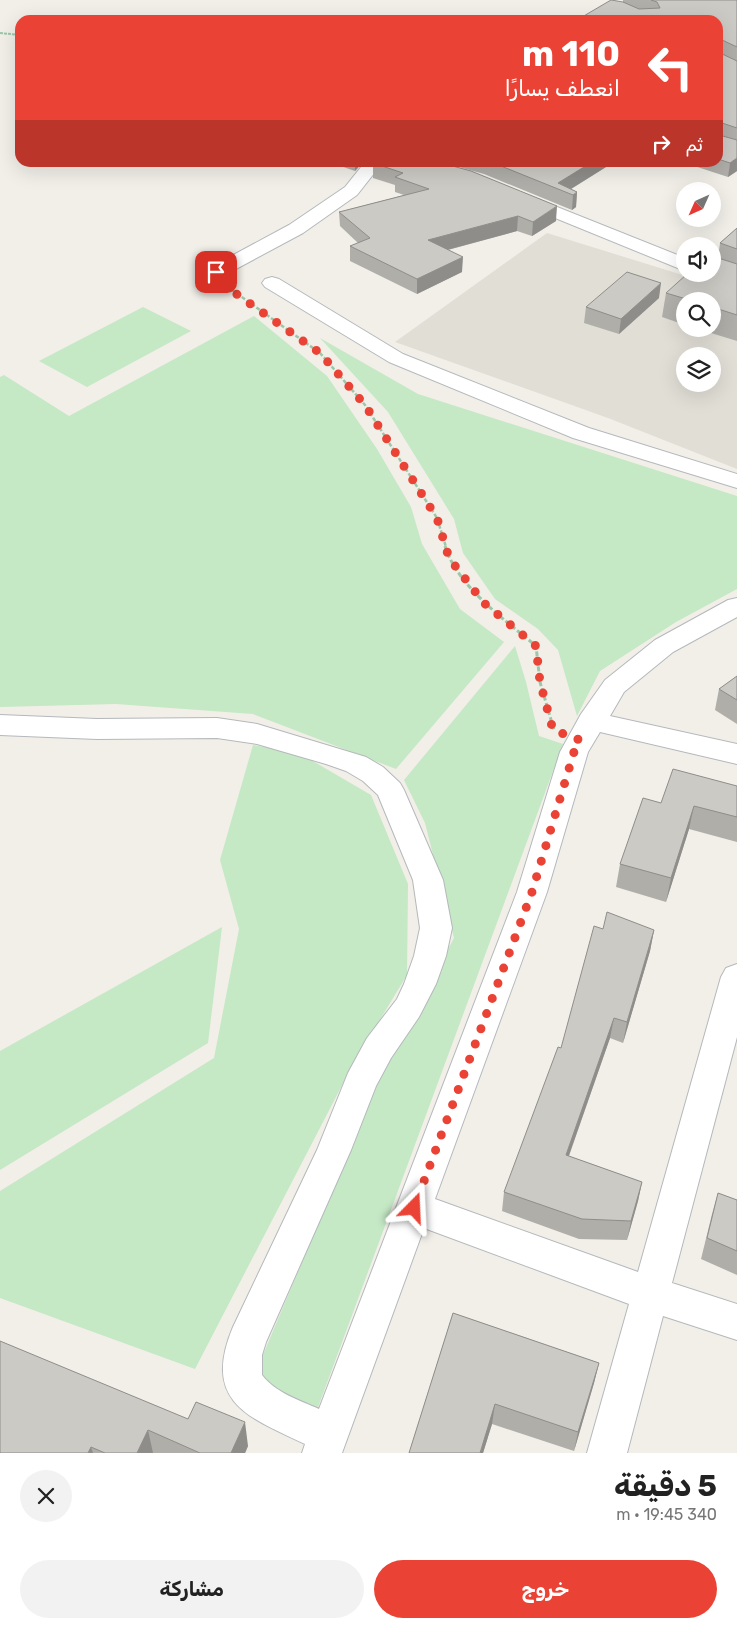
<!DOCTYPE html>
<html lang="ar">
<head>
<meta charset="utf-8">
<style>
  :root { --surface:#fff; --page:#f2f2f2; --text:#222; --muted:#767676; --accent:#ea4335 }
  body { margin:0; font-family:Rubik,Cairo,sans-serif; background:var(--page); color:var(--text); direction:rtl; height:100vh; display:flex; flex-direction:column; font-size:19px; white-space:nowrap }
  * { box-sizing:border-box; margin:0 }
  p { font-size:16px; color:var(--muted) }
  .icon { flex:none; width:28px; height:28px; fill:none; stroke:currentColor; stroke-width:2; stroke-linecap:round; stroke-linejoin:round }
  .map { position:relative; height:1453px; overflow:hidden; direction:ltr }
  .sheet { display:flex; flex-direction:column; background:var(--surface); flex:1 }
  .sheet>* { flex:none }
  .hud { position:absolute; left:15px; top:15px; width:708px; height:152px; border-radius:15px; box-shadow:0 5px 20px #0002; direction:rtl; background:#ea4335; color:#fff; overflow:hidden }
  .needle { width:32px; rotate:225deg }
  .buttons { position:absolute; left:676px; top:182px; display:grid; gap:10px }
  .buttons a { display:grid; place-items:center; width:45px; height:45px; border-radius:50%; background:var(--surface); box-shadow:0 5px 20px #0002; font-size:25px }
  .pin { position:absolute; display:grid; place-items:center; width:42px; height:42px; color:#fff; margin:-21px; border-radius:10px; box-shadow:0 2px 8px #0006 }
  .me { position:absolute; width:55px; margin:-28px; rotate:21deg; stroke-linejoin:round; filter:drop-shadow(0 0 4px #0008) }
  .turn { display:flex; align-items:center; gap:18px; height:105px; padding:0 20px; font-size:22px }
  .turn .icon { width:65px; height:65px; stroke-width:2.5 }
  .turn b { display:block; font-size:35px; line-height:42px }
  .then { display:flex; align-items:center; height:48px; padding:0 20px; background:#0003; gap:10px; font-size:19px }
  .round { display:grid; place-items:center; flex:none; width:52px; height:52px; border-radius:26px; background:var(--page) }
  .headline { display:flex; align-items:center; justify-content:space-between; height:85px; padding:0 20px }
  h1 { font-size:30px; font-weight:700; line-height:38px }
  .action { display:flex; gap:10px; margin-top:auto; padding:10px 20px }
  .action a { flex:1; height:58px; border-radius:30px; background:var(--accent); color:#fff; font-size:20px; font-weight:700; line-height:58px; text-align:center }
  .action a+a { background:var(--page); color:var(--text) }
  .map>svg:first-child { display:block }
  .education { fill:#e1ded6; fill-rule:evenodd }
  .green { fill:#c5e8c5 }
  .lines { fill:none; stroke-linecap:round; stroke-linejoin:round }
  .minor-casing { stroke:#b5b8bc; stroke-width:2 }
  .path-far2 { stroke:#9cc7a9; stroke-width:2; stroke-dasharray:3 1; stroke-linecap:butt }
  .path-far1 { stroke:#9cc7a9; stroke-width:2.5; stroke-dasharray:4 2; stroke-linecap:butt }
  .path { stroke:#9cc7a9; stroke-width:3; stroke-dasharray:5 2.5; stroke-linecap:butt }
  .minor { fill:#fff; fill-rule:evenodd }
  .wall { fill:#afaea9 }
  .shaded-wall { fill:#8f8d8a }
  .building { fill:#cccac5; stroke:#8f8d8a }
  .route { stroke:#ea4335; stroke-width:9; stroke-dasharray:0 16.2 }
</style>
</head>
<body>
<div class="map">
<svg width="737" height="1453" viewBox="0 0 737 1453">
  <rect width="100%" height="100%" fill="#f1efe8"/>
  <path class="education" d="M547 233 702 281 737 294V469L608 418 395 342ZM685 301H712V329H685ZM685 356H712V384H685Z"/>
  <g class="green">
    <path d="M143 307 191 331 87 387 39 361Z"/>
    <path d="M254 316 327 376 377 449 411 507 422 544 460 609 504 642 396 769 253 714 116 704 0 707V377L4 375 69 416Z"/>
    <path d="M320 338 418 394 737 496V589L676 622 600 671 577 716 558 650 538 629 495 599 463 553 454 519 388 412Z"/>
    <path d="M515 646 526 682 539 736 563 744 317 1410 264 1388 257 1369 382 1072 454 938 425 823 404 780Z"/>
    <path d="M253 745 299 753 371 795 408 884 407 975 352 1066 195 1369 0 1298V1191L214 1058 239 929 220 860Z"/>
    <path d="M222 927 208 1043 0 1170V1051Z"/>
  </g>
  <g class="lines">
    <defs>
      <g id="minor">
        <path d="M365 162H383L357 195 303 233 223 276 216 278 209 276 206 272 209 268 289 225 345 187Z"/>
        <path d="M522 193 685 258V271L516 202 513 198 516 194Z"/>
        <path d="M272 277 279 279 403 354 589 428 737 474V488L573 438 389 362 265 287 262 283 265 279Z"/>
        <path d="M737 598V617L673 652 624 692 610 716 737 744V764L600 732 588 752 547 892 435 1199 638 1272 721 977 726 968 737 964V1037L672 1283 737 1304V1340L663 1316 627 1453H587L629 1304 424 1228 342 1453H302L305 1444C247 1417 202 1401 233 1327L317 1150 348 1073 367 1038 397 999 404 984 414 956 420 928 413 880 378 795 363 781 346 771 326 764 257 744 217 738 97 739 0 735V715L97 719 217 718 257 724 366 757 383 767 400 783 404 790 443 880 452 928 446 956 436 984 419 1017 391 1058 376 1086 351 1150 266 1342 262 1355V1375C276 1393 299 1400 319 1409L517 892 560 752 581 714 605 680 655 640 728 600Z"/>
      </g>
    </defs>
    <use href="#minor" class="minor-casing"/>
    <path class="path-far2" d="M0 33 20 35"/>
    <path class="path-far1" d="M232 290 320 353 365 405 437 518 446 547"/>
    <path class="path" d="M445 546C457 586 505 620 536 646L540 682 554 730"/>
    <use href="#minor" class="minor"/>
  </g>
  <g class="wall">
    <path d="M623 0H737V171L728 177 682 162H718V20H582V17L623 2Z"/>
    <path d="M329 162H363L355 171Z"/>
    <path d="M441 162H614L571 189 577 192 576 207 572 210 484 174Z"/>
    <path d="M373 163 556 221 532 236 517 231 448 250 462 272 417 294 350 261V246L358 243 340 226 339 212 404 195 395 192V185L373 178Z"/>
    <path d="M737 228V341L698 329H712V301H685V325L662 317 666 293 718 258 720 243Z"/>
    <path d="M659 298 619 334 584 323 586 307Z"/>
    <path d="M737 676V724L715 710 719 689Z"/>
    <path d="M737 786V842L689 829 666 902 616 887 620 864 661 803Z"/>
    <path d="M603 929 654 930 650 951 623 1043 610 1038 569 1156 642 1182 638 1201 627 1240 579 1239 502 1211 504 1192 561 1048Z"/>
    <path d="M718 1193 737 1200V1275L701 1259 712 1214Z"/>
    <path d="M453 1313 599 1363 594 1383 574 1451 492 1424 483 1453H409Z"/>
    <path d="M188 1419 248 1446 245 1453H0Z"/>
  </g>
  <g class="shaded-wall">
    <path d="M737 158V171L728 177 730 163Z"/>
    <path d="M355 162H363L355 171Z"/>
    <path d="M592 162H614L566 192 558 183Z"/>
    <path d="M577 192 576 207 572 210 573 195Z"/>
    <path d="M557 206 556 221 532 236 533 222Z"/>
    <path d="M518 216 517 231 428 255V240Z"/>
    <path d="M463 257 462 272 417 294V279Z"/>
    <path d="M661 283 659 298 619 334 621 319Z"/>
    <path d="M694 806 689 829 666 902 671 878Z"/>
    <path d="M654 930 650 951 623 1043 627 1022Z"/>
    <path d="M614 1018 610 1038 562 1175 566 1155Z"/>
    <path d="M642 1182 638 1201 627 1240 631 1221Z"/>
    <path d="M599 1363 594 1383 574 1451 578 1432Z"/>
    <path d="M495 1404 492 1424 483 1453H480Z"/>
    <path d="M245 1422 248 1446 245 1453H231Z"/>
    <path d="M148 1430 153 1453H137Z"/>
    <path d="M91 1447 93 1453H88Z"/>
  </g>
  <g class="building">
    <path d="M611 0 623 2 639 9 660 8 657 2 651 0H737V47L720 39 718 52 737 61V128L719 122V135L737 140V158L730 163 718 159V20H588L589 19 582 17Z"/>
    <path d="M374 162H438L471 171 557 206 533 222 518 216 428 240 463 257 417 279 350 246 370 238 339 212 429 189 395 177 403 173 373 163Z"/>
    <path d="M491 162H592L558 183 577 192 573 195Z"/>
    <path d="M737 228V249L720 243Z"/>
    <path d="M712 256 737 264V315L712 307V301H693L666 293 687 274H712Z"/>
    <path d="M627 272 661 283 621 319 586 307Z"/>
    <path d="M737 676V700L719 689Z"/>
    <path d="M673 769 737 786V817L694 806 671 878 620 864 643 798 661 803Z"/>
    <path d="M607 912 654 930 627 1022 614 1018 566 1155 642 1182 631 1221 582 1219 504 1192 558 1047 561 1048 594 926 603 929Z"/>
    <path d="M718 1193 737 1200V1251L707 1238Z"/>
    <path d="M453 1313 599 1363 578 1432 495 1404 480 1453H409Z"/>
    <path d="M0 1341 188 1419 196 1402 245 1422 231 1453H200L148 1430 137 1453H105L91 1447 88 1453H0Z"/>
  </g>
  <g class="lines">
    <path class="route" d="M216 272 218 281 320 353 365 405 437 518 449 558 484 603 536 646 540 682 553 730 580 740 574 752 532 892 414 1208"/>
  </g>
</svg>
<div class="buttons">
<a><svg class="needle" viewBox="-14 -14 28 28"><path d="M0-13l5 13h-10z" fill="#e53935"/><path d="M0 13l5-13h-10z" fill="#767676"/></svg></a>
<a><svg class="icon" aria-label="sound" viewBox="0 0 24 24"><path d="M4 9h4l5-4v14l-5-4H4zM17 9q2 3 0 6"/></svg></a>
<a><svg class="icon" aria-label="search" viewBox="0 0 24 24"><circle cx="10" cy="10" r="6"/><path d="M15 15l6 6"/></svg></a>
<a><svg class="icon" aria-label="layers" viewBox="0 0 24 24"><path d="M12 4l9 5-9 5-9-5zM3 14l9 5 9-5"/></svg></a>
</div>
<div class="pin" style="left:216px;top:272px;background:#d93025"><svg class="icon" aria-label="arrive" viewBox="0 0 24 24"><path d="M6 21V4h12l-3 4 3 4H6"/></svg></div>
<svg class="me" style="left:414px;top:1208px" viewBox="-20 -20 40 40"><path d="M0-17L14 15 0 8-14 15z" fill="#ea4335" stroke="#fff" stroke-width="4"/></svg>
<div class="hud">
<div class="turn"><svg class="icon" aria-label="left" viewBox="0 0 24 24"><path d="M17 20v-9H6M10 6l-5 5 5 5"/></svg><div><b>110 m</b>انعطف يسارًا</div></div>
<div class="then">ثم<svg class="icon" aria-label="right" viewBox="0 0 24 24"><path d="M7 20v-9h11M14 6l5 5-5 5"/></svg></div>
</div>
</div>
<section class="sheet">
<div class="headline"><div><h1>5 دقيقة</h1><p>340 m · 19:45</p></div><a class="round"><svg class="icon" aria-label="close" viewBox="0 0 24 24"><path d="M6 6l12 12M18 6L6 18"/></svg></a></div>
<div class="action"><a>خروج</a><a>مشاركة</a></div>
</section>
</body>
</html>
